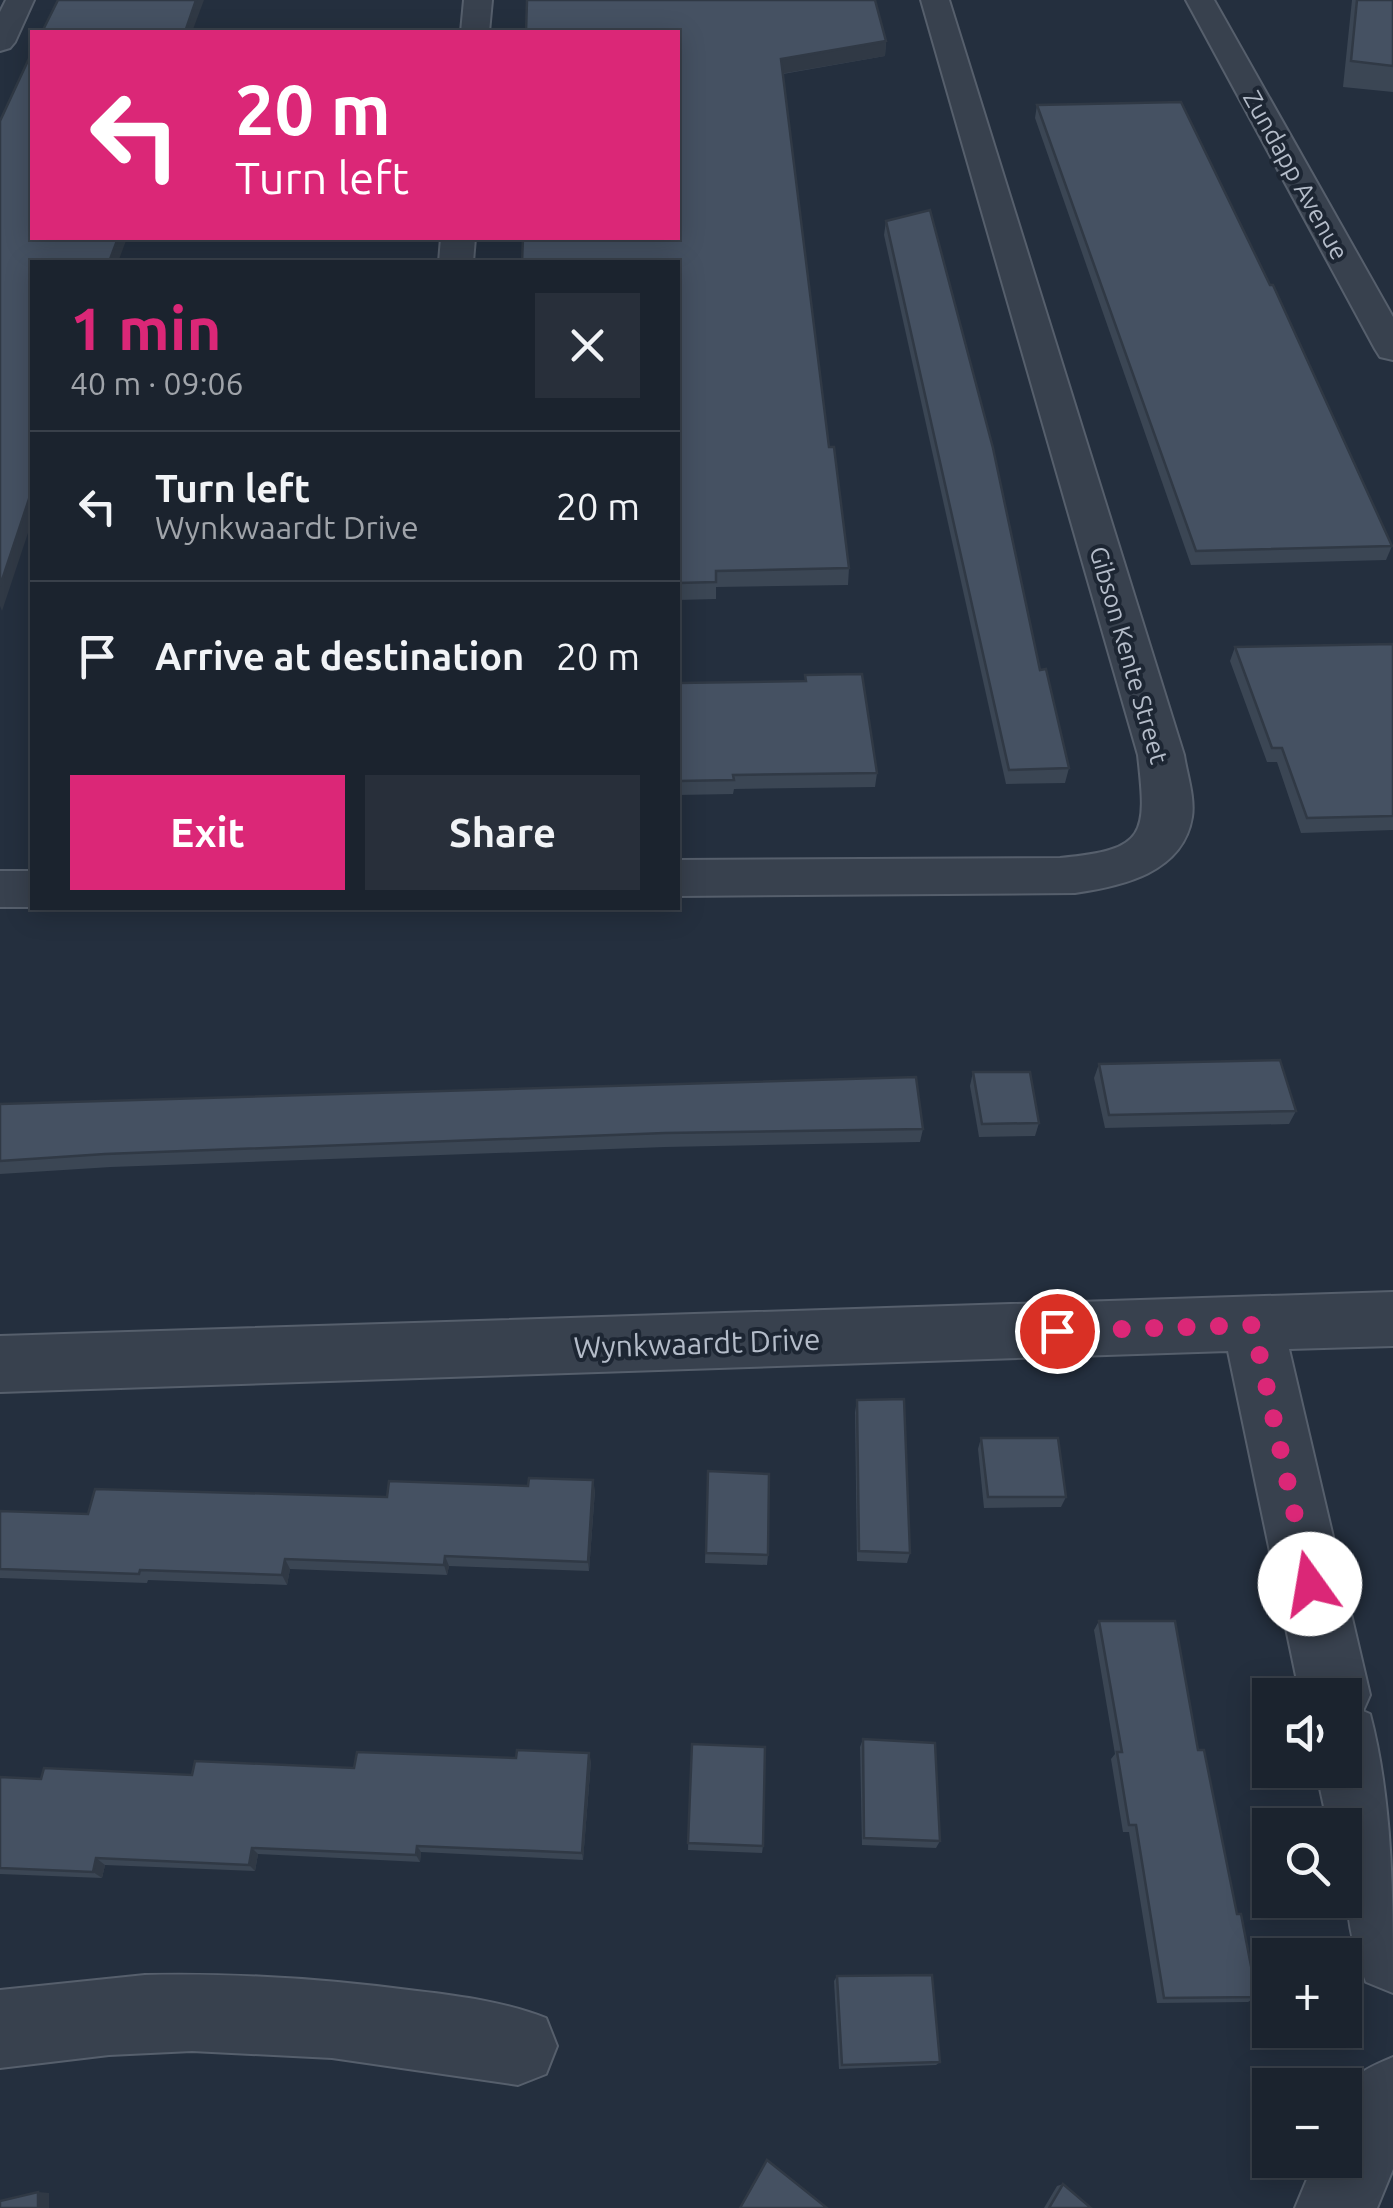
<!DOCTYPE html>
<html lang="en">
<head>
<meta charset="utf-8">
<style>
  :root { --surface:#1b232e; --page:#282f3a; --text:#f1f3f6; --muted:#a0a4aa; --line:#39404a; --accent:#db2777 }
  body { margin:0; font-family:Ubuntu,sans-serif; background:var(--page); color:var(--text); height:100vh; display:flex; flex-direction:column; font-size:38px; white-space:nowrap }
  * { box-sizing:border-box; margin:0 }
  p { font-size:32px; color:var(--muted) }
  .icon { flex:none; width:55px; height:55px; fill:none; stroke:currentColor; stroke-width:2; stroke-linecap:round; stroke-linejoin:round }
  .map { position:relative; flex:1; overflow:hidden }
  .drawer { position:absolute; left:30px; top:260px; width:650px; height:650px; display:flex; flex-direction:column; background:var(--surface); border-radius:0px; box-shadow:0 5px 25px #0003,0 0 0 2px var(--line) }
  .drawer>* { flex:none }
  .top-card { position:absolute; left:30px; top:30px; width:650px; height:210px; border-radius:0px; box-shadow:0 5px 25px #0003,0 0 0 2px var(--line); background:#db2777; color:#fff; overflow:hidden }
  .controls { position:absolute; left:1252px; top:1678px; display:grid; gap:20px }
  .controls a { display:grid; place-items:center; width:110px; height:110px; border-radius:0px; background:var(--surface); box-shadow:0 5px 25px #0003,0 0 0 2px var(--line); font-size:50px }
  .pin { position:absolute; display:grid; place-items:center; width:85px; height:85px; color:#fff; margin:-42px; border:5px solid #fff; border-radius:50%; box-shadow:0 2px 10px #0007 }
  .me { position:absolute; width:110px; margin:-55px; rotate:347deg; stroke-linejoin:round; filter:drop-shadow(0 0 8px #0008) }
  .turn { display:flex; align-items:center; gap:35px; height:210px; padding:0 40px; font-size:45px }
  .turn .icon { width:130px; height:130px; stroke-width:2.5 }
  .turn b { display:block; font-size:70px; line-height:85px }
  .round { display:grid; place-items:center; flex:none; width:105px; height:105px; border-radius:0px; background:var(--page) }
  .headline { display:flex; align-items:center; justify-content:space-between; height:170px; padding:0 40px }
  h1 { font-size:60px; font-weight:700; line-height:75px; color:var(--accent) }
  .cta { display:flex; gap:20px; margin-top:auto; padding:20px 40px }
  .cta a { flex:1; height:115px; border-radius:0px; background:var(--accent); color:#fff; font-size:40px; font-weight:700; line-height:115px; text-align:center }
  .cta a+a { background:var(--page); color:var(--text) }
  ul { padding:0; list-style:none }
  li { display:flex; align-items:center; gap:30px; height:150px; padding:0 40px; border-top:2px solid var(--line) }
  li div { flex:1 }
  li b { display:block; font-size:38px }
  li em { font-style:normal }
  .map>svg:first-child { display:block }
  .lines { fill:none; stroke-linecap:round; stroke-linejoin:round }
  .street-casing { stroke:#565f6c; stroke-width:4 }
  .street { fill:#38414e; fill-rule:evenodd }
  .wall { fill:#3b4654 }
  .shaded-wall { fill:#303945 }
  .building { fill:#455162; stroke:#303945; stroke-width:2.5 }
  .route { stroke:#db2777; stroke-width:18; stroke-dasharray:0 32.4 }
  .labels { text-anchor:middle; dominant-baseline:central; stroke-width:8; stroke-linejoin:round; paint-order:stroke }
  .far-street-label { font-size:25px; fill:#b4bcc9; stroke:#1d2633 }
  .street-label { font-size:30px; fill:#b4bcc9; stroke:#1d2633 }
</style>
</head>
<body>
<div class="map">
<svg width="1393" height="2208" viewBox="0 0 1393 2208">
  <rect width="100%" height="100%" fill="#242f3e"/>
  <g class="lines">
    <defs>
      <g id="street">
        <path d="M6 0H34L15 42 10 48 0 51V12Z"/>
        <path d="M464 0H492L489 32H461Z"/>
        <path d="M921 0H949L1184 755C1187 775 1195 797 1192 817 1183 873 1122 886 1075 893L678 896V860L1060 858C1147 850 1147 835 1138 755Z"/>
        <path d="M1186 0H1214L1393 317V360L1380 357 1375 349Z"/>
        <path d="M441 238H475L473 262H439Z"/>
        <rect x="0" y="871" width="32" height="36"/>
        <path d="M1393 1292V1346L1289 1349 1370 1695 1363 1711 1370 1714C1393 1801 1393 1900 1393 1993L1366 1982C1344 1928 1345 1882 1345 1825H1328L1316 1770H1345V1695H1300L1228 1351 0 1392V1336Z"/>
        <path d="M145 1975C236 1973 326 1979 417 1991 460 1996 505 2002 546 2018L557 2046 546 2074 518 2085 332 2058 192 2051 109 2055 0 2068V1990Z"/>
        <path d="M1393 2057V2169L1377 2208H1295L1315 2160H1345V2093C1354 2072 1373 2066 1393 2057Z"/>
      </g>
    </defs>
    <use href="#street" class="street-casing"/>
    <use href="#street" class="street"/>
  </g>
  <g class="wall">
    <path d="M1352 0H1393V92L1343 87Z"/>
    <path d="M678 32 886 41 885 56 783 74 829 447 849 568 848 585 716 587V599L678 600Z"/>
    <path d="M1037 105 1392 546 1386 560 1191 565 1035 118Z"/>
    <path d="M886 221 1040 670 1069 768 1065 783 1006 784 884 235Z"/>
    <path d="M1393 644V830L1301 833 1277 762H1267L1230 661 1235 647Z"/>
    <path d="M805 675 877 773 875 787 734 789 733 794 678 795V683L805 681Z"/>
    <path d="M1099 1064 1296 1111 1289 1124 1105 1128 1094 1078Z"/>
    <path d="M973 1072 1039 1123 1035 1136 979 1137 970 1086Z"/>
    <path d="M0 1104 923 1129 920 1142 665 1147 111 1167 0 1174Z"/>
    <path d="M857 1400 910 1553 907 1563 857 1561 855 1412Z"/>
    <path d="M981 1438 1066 1497 1061 1507 984 1508 978 1449Z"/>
    <path d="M708 1471 768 1555 767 1565 705 1563Z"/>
    <path d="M595 1490 589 1571 449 1566 447 1575 290 1569 287 1585 148 1580 147 1583 0 1578V1511L88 1514 387 1497Z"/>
    <path d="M1099 1621 1198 1750 1257 1997 1248 2002 1157 2003 1129 1832H1123L1111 1759 1115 1754 1094 1630Z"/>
    <path d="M863 1739 940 1841 936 1848 862 1845 860 1747Z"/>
    <path d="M692 1744 763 1846 762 1853 688 1850Z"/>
    <path d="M591 1761 583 1860 421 1852 420 1862 258 1854 255 1871 105 1865 102 1878 0 1874V1777L41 1779Z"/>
    <path d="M837 1976 940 2062 936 2065 839 2069 834 1981Z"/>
    <path d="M1063 2184 1091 2208H1044L1057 2186Z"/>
  </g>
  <g class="shaded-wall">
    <path d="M196 0H204L192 32H185Z"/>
    <path d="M886 41 885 56 780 74 781 59Z"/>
    <path d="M118 238H127L118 262H109Z"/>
    <path d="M32 490V521L2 611 0 606V586Z"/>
    <path d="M593 1480 595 1490 589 1571 588 1562Z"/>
    <path d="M445 1556 449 1566 447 1575 444 1565Z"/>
    <path d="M285 1559 290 1569 287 1585 282 1575Z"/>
    <path d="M589 1753 591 1761 583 1860 582 1853Z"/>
    <path d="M417 1846 421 1852 420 1862 416 1855Z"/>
    <path d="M252 1848 258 1854 255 1871 249 1865Z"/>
    <path d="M96 1858 105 1865 102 1878 93 1872Z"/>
    <path d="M38 2192 49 2193V2208H38Z"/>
  </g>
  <g class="building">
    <path d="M58 0H196L185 32H42Z"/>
    <path d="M527 0H875L886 41 781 59 829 447H834L849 568 716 571V582L678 583V262H522L523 238H678V32H526Z"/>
    <path d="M1357 0H1393V66L1351 61Z"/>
    <path d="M32 52V238H118L109 262H32V490L0 586V121Z"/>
    <path d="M1181 102 1270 285H1273L1392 546 1196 551 1037 105Z"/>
    <path d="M930 210 993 448 1040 670 1046 669 1069 768 1009 770 886 221Z"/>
    <path d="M1393 644V816L1307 818 1282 748H1272L1235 647Z"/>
    <path d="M862 674 877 773 733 775 734 780 678 781V683L806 681 805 675Z"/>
    <path d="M1280 1060 1296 1111 1109 1115 1099 1064Z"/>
    <path d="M973 1072H1030L1039 1123 982 1124Z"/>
    <path d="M916 1077 923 1129 665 1133 105 1154 0 1161V1104Z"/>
    <path d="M904 1399 910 1553 859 1551 857 1400Z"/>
    <path d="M981 1438H1058L1066 1497H988Z"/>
    <path d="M708 1471 769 1474 768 1555 706 1553Z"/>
    <path d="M529 1478 593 1480 588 1562 445 1556 444 1565 285 1559 282 1575 140 1570 139 1574 0 1569V1511L88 1514 95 1489 387 1497 389 1481 528 1486Z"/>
    <path d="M1099 1621H1175L1198 1750H1204L1237 1914H1241L1257 1997 1164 1998 1136 1825H1129L1117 1752H1122Z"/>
    <path d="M863 1739 935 1743 940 1841 864 1838Z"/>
    <path d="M692 1744 765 1747 763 1846 688 1843Z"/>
    <path d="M517 1750 589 1753 582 1853 417 1846 416 1855 252 1848 249 1865 96 1858 93 1872 0 1868V1777L41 1779 44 1768 192 1775 195 1761 354 1768 357 1752 516 1758Z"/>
    <path d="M932 1975 940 2062 842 2065 837 1976Z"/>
    <path d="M767 2160 827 2208H740Z"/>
    <path d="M1063 2184 1091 2208H1049Z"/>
    <path d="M38 2192V2208H0V2201Z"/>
  </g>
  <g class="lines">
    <path class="route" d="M1057 1331 1253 1325 1310 1584"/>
  </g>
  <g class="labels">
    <g class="far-street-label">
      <text transform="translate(1296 175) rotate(61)">Zundapp Avenue</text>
      <text transform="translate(1129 655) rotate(74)">Gibson Kente Street</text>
    </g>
    <g class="street-label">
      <text transform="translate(697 1343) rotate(-2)">Wynkwaardt Drive</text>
    </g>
  </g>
</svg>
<div class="controls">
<a><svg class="icon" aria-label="sound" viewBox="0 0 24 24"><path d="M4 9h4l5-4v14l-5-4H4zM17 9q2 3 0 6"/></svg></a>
<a><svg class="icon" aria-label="search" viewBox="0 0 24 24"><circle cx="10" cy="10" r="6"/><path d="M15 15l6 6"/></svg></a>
<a>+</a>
<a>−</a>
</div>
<div class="pin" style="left:1057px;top:1331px;background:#d93025"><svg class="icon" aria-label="arrive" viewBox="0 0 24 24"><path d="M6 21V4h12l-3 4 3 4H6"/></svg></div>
<svg class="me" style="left:1310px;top:1584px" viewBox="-20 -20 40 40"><circle r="19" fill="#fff"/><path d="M0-13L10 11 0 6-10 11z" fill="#db2777"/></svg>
<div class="top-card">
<div class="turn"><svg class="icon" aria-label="left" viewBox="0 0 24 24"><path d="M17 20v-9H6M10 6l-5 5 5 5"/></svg><div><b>20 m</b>Turn left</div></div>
</div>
<section class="drawer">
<div class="headline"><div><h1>1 min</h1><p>40 m · 09:06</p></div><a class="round"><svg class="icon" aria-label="close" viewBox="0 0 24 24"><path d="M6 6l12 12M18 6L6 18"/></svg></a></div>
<ul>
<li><svg class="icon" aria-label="left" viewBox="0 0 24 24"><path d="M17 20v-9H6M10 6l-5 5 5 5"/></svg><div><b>Turn left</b><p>Wynkwaardt Drive</p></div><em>20 m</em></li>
<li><svg class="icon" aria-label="arrive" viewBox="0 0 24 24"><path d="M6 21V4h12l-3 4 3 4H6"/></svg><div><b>Arrive at destination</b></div><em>20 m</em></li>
</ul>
<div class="cta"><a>Exit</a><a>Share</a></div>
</section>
</div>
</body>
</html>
